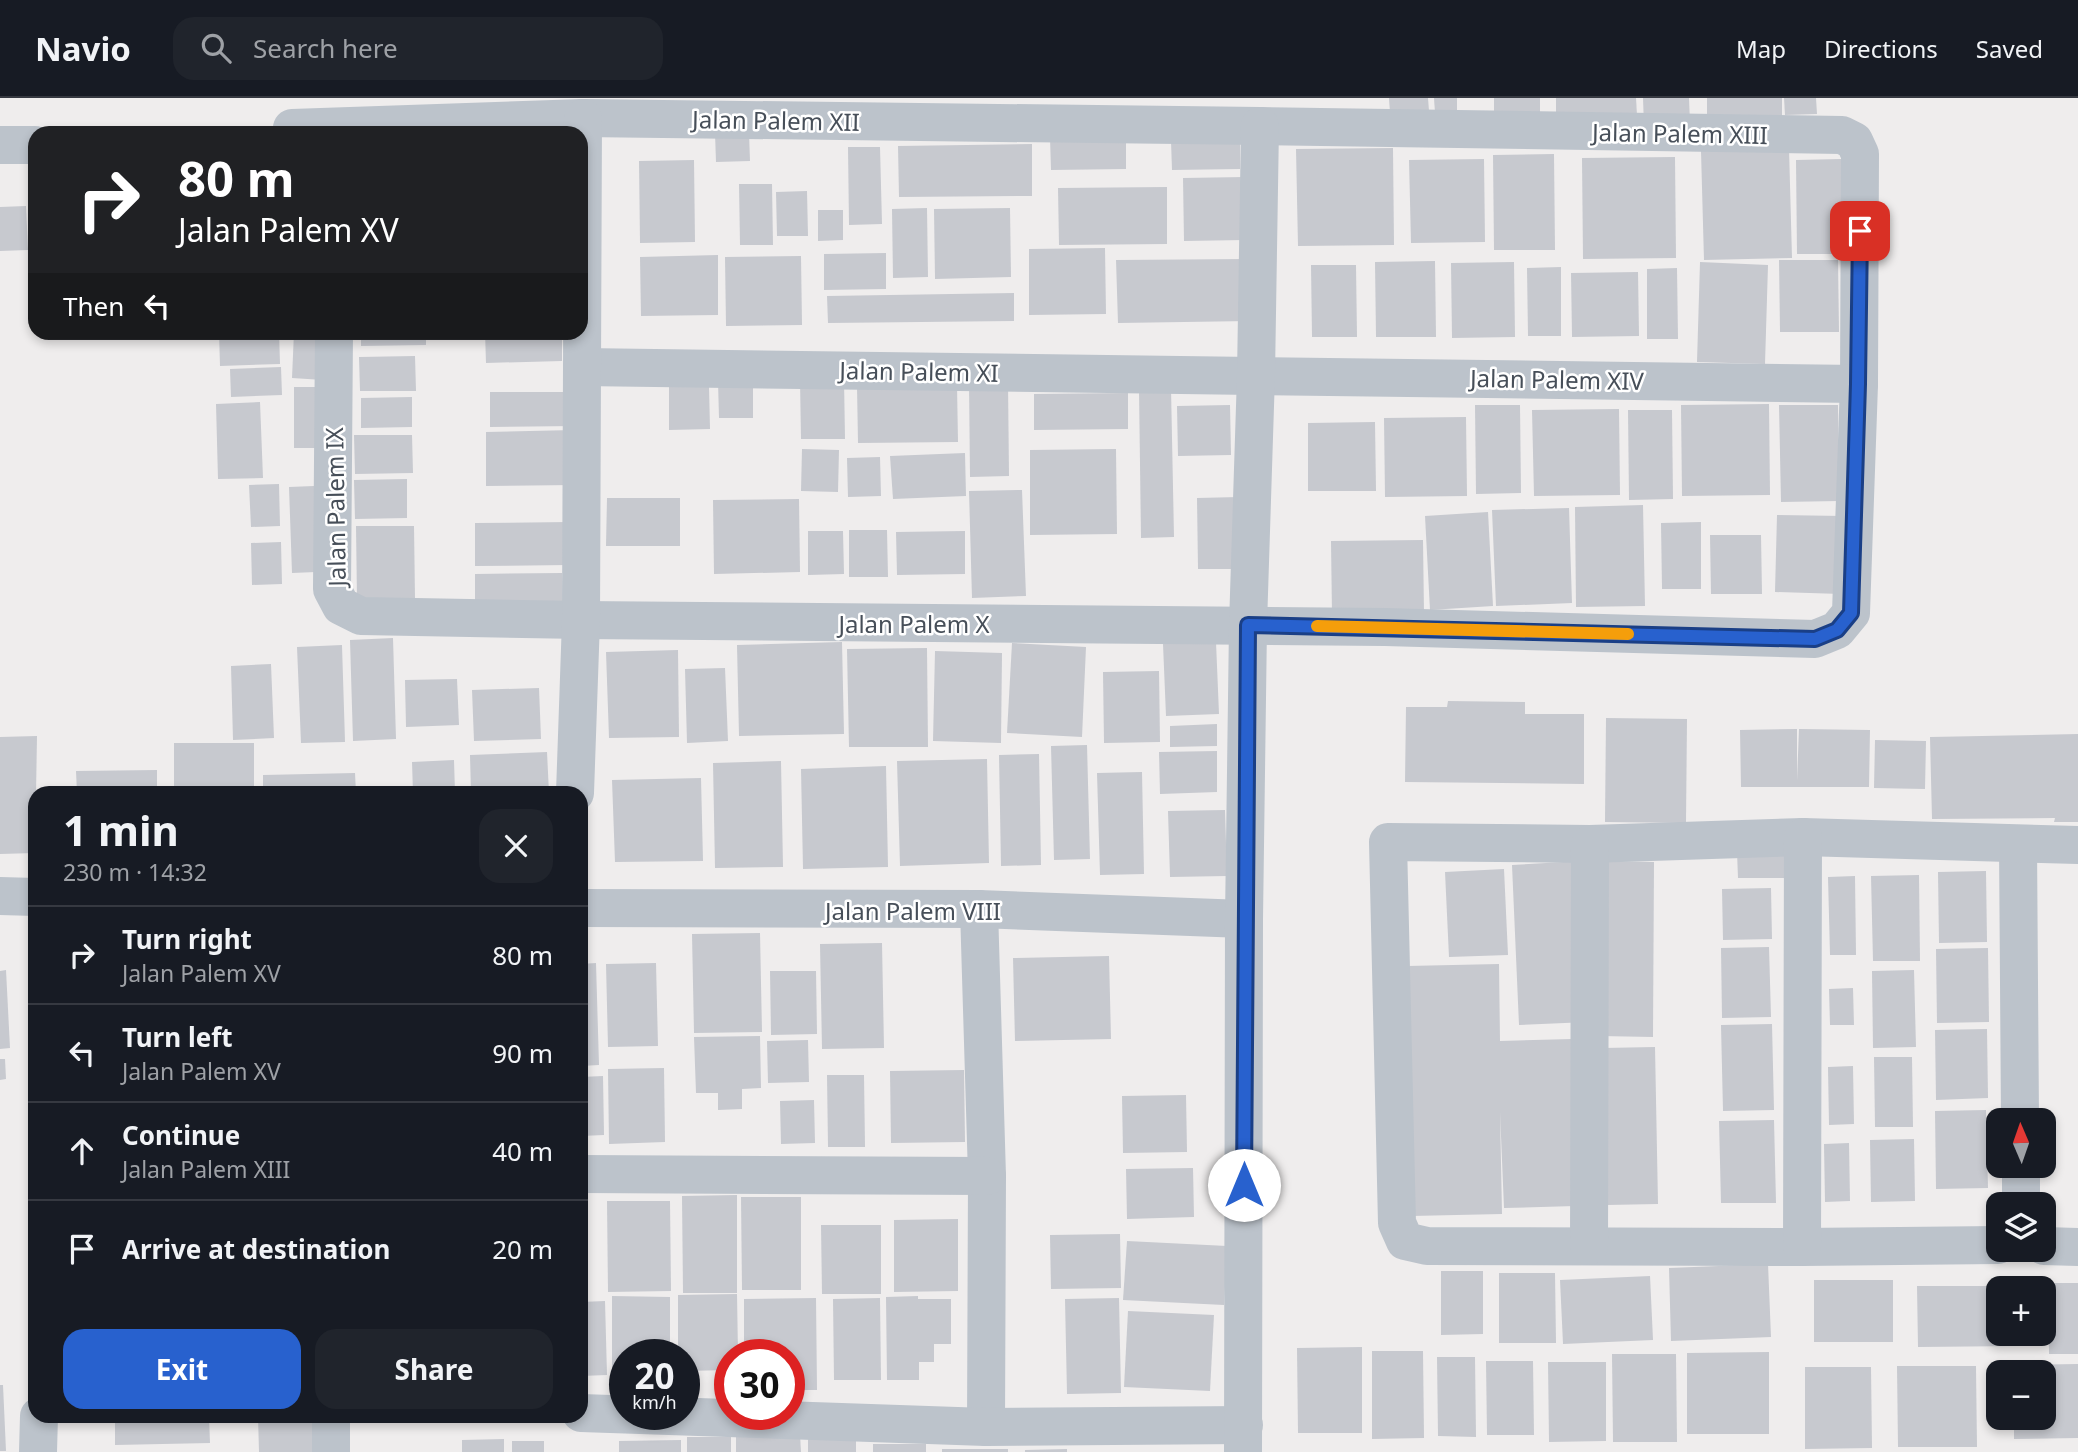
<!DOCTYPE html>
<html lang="en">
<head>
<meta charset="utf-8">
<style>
  :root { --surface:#171b24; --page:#20242c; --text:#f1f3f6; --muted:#9ea1a6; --line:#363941; --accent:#2861ce }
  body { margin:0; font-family:"Noto Sans",sans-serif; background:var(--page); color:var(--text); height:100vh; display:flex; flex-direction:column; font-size:26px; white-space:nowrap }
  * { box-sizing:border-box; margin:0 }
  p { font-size:23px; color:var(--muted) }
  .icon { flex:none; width:38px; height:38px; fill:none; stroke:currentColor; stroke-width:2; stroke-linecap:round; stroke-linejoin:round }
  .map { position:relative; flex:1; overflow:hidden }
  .details { position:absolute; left:28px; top:688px; width:560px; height:637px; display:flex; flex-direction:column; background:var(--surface); border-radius:21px; box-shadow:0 4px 10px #0003 }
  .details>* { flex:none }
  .banner { position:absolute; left:28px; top:28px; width:560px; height:214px; border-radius:21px; box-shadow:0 4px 10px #0003; background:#202124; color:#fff; overflow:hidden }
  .needle { width:46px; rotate:358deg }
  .controls { position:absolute; left:1986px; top:1010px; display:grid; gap:14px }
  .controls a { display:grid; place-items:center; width:70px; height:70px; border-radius:14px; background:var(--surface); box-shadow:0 4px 10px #0003; font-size:35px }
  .speed { position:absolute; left:609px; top:1241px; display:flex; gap:14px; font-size:35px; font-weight:700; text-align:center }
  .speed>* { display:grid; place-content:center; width:91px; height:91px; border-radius:50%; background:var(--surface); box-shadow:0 4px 10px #0003; line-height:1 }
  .speed small { font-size:18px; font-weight:400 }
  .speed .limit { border:10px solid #d22; background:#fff; color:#111 }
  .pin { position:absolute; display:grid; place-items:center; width:60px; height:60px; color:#fff; margin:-30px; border-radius:14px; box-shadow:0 4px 10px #0006 }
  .me { position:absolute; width:77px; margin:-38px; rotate:0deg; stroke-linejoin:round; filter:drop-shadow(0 0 5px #0008) }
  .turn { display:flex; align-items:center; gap:24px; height:147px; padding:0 35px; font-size:32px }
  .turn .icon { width:91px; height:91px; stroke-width:2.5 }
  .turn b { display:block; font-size:49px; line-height:60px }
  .then { display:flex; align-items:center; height:66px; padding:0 35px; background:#0003; gap:14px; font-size:26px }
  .round { display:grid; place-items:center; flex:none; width:74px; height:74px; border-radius:21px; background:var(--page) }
  .overview { display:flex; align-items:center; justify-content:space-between; height:119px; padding:0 35px }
  h1 { font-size:42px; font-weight:700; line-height:52px }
  .button { display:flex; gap:14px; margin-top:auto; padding:14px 35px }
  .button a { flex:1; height:80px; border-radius:21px; background:var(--accent); color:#fff; font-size:28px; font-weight:700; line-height:80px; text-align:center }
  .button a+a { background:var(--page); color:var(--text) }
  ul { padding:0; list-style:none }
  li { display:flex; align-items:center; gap:21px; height:98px; padding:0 35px; border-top:2px solid var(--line) }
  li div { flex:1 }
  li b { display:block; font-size:26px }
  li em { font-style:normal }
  header { display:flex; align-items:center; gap:42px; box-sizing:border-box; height:98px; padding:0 35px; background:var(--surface); border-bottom:2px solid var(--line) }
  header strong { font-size:33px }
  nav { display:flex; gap:38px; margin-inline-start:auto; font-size:24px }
  .search { width:490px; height:63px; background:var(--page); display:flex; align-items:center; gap:18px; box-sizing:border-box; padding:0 24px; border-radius:21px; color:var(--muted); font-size:26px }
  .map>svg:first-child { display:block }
  .building { fill:#c7c9cf }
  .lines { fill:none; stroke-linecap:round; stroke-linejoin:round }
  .minor { stroke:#bcc3cb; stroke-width:38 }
  .route-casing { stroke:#1a3f86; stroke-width:18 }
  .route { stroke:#2861ce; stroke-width:12 }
  .slow { stroke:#f59e0b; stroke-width:12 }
  .labels { text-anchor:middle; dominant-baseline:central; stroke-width:5; stroke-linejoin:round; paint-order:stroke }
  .street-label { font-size:24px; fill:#474f59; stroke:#fff }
</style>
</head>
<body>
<header>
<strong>Navio</strong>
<div class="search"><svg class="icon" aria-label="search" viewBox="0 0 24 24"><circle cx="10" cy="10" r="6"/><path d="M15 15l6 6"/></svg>Search here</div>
<nav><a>Map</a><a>Directions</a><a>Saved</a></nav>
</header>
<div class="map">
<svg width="2078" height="1354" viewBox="0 0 2078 1354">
  <rect width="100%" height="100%" fill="#efeded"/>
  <g class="building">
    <path d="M1389 0H1428L1429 13 1390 15Z"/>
    <path d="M1434 0H1457V15H1435Z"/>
    <rect x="1494" y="0" width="46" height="16"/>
    <path d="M1556 0H1636L1637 17 1556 19Z"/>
    <path d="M1643 0H1689L1690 25 1644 28Z"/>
    <rect x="1707" y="0" width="75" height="26"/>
    <path d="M1784 0H1816L1817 16 1785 17Z"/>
    <path d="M715 35H749L750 63 716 64Z"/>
    <path d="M1126 37V71L1051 72 1050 39Z"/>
    <path d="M1171 43H1240V71L1172 72Z"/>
    <path d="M1032 46V98L899 99 898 48Z"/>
    <path d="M848 49H880L882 126 849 127Z"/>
    <path d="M1393 50 1394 147 1298 148 1296 51Z"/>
    <path d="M1789 50 1792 160 1704 162 1701 53Z"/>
    <path d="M1554 56 1555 152H1494L1493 57Z"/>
    <path d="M1675 59 1676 160 1583 161 1582 60Z"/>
    <path d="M1484 61 1485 144 1411 145 1409 62Z"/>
    <path d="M1841 61 1843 156H1797L1796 62Z"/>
    <path d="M694 62 695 144 640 145 639 63Z"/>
    <path d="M1245 79V142L1184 143 1183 80Z"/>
    <path d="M739 86H772L773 147H740Z"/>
    <path d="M1167 89V146L1059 147 1058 90Z"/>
    <path d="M807 93 808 138H777L776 94Z"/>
    <path d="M26 108 28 152 0 153V109Z"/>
    <path d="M29 108H35V151H32Z"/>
    <path d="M927 110 928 179 893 180 892 111Z"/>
    <path d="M1010 110 1011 179 935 181 934 111Z"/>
    <path d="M818 112H843V142L818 143Z"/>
    <path d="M1105 150 1106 216 1029 217V151Z"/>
    <path d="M886 155V191L824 192V156Z"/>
    <path d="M718 157V217L641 218 640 159Z"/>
    <path d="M801 158 802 227 726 228 725 159Z"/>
    <path d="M1248 161 1250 223 1118 225 1116 162Z"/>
    <path d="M1779 162H1838L1839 234H1780Z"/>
    <path d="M1435 163 1436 239H1376L1375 164Z"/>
    <path d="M1514 164 1515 239 1452 240 1451 165Z"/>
    <path d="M1700 164 1768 167 1765 266 1697 264Z"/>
    <path d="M1311 167H1356L1357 239H1312Z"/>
    <path d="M1561 169V238H1528L1527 170Z"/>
    <path d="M1677 170 1678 241H1647V171Z"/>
    <path d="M1638 174 1639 238 1572 239 1571 175Z"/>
    <path d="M1014 195V223L828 225 827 198Z"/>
    <path d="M219 234H279L280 266 220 268Z"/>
    <path d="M294 234H325L323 282 292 280Z"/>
    <path d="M361 234H426V247L361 248Z"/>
    <path d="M485 234H562V263L486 265Z"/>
    <path d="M415 258 416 293H360L359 259Z"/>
    <path d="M281 269 282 297 231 299 230 271Z"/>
    <path d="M844 281 845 341H801L800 282Z"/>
    <path d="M753 282V320H719L718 283Z"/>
    <path d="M969 284H1008L1009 378 970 379Z"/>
    <path d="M957 287 958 344 858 345 857 288Z"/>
    <path d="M669 288H709L710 331 669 332Z"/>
    <rect x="294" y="289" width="32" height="61"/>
    <path d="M1171 290 1174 439 1141 440 1139 291Z"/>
    <path d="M490 294H575L576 328 490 329Z"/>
    <path d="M1128 295V331L1034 332V296Z"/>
    <path d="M412 299V329L361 330V300Z"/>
    <path d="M260 304 263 380 218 381 216 306Z"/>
    <path d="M1769 306 1770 397 1682 398 1681 307Z"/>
    <path d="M1230 307 1231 357 1178 358 1177 308Z"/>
    <path d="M1475 307H1520L1521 395 1476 396Z"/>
    <path d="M1779 307H1838L1839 403 1781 404Z"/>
    <path d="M1619 311 1620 397 1534 398 1532 312Z"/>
    <path d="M1628 312H1672L1673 401 1629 402Z"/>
    <path d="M1466 319 1467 398 1385 399 1384 320Z"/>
    <path d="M1375 324 1376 393H1308V325Z"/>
    <path d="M574 332V387L486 388V334Z"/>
    <path d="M354 337H412L413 375 355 376Z"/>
    <path d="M802 351 839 352 838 394 801 393Z"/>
    <path d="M1116 351 1117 436 1030 437V352Z"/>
    <path d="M965 355 966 398 893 401 890 358Z"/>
    <path d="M880 359 881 398 848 399 847 360Z"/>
    <path d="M407 381V420L355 421 354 382Z"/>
    <path d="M279 386 280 428 251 429 249 387Z"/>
    <path d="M314 388 316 474 292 475 289 389Z"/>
    <path d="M1022 392 1026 498 972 500 969 393Z"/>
    <path d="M1239 399 1240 471H1198L1197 400Z"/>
    <path d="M607 400H680V448H606Z"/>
    <path d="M799 401 800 474 714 476 713 402Z"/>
    <path d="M1643 407 1645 508 1576 509 1575 409Z"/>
    <path d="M1569 410 1572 505 1496 508 1492 412Z"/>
    <path d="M1488 414 1493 508 1430 512 1425 418Z"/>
    <path d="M1777 417 1843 418 1841 496 1775 494Z"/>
    <path d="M569 424V467L475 468V425Z"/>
    <path d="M1701 424V491H1662L1661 425Z"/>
    <path d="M356 428H414L415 501 357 502Z"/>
    <path d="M849 432H887L888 479H849Z"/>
    <path d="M808 433H843L844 476 808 477Z"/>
    <path d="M965 433V476L897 477 896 434Z"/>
    <path d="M1710 437H1761L1762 496H1711Z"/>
    <path d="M1423 442 1424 516 1332 517 1331 443Z"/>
    <path d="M281 444 282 486 252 487 251 445Z"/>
    <path d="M562 475 563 509 475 511V476Z"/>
    <path d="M393 540 396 641 353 643 350 542Z"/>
    <path d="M842 544 844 636 739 638 737 547Z"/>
    <path d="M1216 544 1219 616 1166 618 1163 546Z"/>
    <path d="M1012 545 1086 549 1082 639 1007 635Z"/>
    <path d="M342 547 345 644 301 645 297 549Z"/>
    <path d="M927 550 928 649H849L847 551Z"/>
    <path d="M678 552 679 639 609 640 606 554Z"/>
    <path d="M935 553 1002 555 1001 645 933 643Z"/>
    <path d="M271 566 274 640 233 642 231 568Z"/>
    <path d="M725 570 728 643 687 645 685 571Z"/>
    <path d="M1159 573 1160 644 1104 645 1103 574Z"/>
    <path d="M457 581 459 627 406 629 405 582Z"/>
    <path d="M539 590 541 641 474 643 472 592Z"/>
    <path d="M1448 603 1525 604V616H1584V686L1405 684 1406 609H1447Z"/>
    <path d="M1606 620 1687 621 1686 725 1605 724Z"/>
    <path d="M1217 626V648L1170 649V628Z"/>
    <path d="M1797 631V683L1799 631 1870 632 1869 689H1741L1740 632Z"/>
    <path d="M2078 636V724H2054L2055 720 1932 721 1930 639Z"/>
    <path d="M37 638 35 755 0 756V639Z"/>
    <path d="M1875 642 1926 643 1925 691 1874 690Z"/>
    <rect x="174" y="645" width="80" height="50"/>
    <path d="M1087 647 1090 761 1054 762 1051 648Z"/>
    <path d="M1217 653V694L1160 696 1159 654Z"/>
    <path d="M547 654 549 695H471L470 657Z"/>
    <path d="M1039 656 1041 767 1001 768 999 657Z"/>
    <path d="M987 661 989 765 900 768 897 663Z"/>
    <path d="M454 662 455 695H413L412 664Z"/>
    <path d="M781 663 783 769 715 770 713 665Z"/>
    <path d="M886 668 888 769 803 771 801 671Z"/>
    <path d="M157 672V695H77L76 673Z"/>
    <path d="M1142 674 1144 776 1100 777 1097 675Z"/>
    <path d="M355 675 356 695H263V677Z"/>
    <path d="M701 680 703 763 615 764 612 682Z"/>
    <path d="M1225 712 1227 778 1170 779 1168 713Z"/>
    <path d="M1793 753 1794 780H1738L1737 754Z"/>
    <path d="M1581 763 1588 924 1519 927 1512 767Z"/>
    <path d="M1602 763 1654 764 1653 939 1600 938Z"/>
    <path d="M1504 771 1508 857 1449 859 1445 774Z"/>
    <path d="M1986 773 1987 844 1939 845 1938 774Z"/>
    <path d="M1919 777 1920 863H1873L1871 778Z"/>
    <path d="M1855 778 1856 857H1830L1828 779Z"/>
    <path d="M1771 790 1772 841 1723 842 1722 791Z"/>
    <path d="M760 835 762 934 694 935 692 836Z"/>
    <path d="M882 845 884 950 822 951 820 846Z"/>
    <path d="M1769 849 1771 919 1722 920 1721 850Z"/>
    <path d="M1988 850 1989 924 1937 925 1936 851Z"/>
    <path d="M1109 858 1111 941 1015 943 1013 860Z"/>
    <path d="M596 865 599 967 581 968V866Z"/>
    <path d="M656 865 658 948 608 949 606 866Z"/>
    <path d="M1499 866 1500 943 1572 941 1575 1108 1504 1110 1500 1014 1502 1116 1411 1118 1407 868Z"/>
    <path d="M6 872 10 950 0 951V873Z"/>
    <path d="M1914 872 1916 949 1873 950 1872 873Z"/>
    <path d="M770 873H816L817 936 771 937Z"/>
    <path d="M1853 890 1854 927H1830L1829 891Z"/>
    <path d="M1772 926 1774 1012 1723 1013 1721 927Z"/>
    <path d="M1987 931 1988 1000 1936 1002 1935 932Z"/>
    <path d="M760 938 761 990 742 991V1011L718 1012V995H696L694 939Z"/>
    <path d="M808 942 809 984 768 985 767 943Z"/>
    <path d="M1655 949 1658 1106 1607 1107 1603 950Z"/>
    <path d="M1874 959H1912L1913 1029H1875Z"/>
    <path d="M0 961H5L6 981 0 982Z"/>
    <path d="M1853 968 1854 1026 1829 1027 1828 969Z"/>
    <path d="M664 970 665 1044 609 1046 608 971Z"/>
    <path d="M964 972 965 1044 891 1045 890 973Z"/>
    <path d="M827 977H864L865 1049H828Z"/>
    <path d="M603 978 604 1037 581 1038V979Z"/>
    <path d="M1186 997 1187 1054 1123 1055 1122 998Z"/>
    <path d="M814 1002 815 1045 781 1046 780 1003Z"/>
    <path d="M1986 1012 1988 1090 1936 1091 1935 1013Z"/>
    <path d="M1774 1022 1776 1105H1721L1719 1023Z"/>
    <path d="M1914 1041 1915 1103 1871 1104 1870 1042Z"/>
    <path d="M1849 1045 1850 1103 1825 1104 1824 1046Z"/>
    <path d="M1193 1070 1194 1119 1127 1121 1126 1071Z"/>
    <path d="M737 1097V1195H683L682 1098Z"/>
    <path d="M741 1099H801V1192H742Z"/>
    <path d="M607 1103H670L671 1193 608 1194Z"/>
    <path d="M958 1121V1193L894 1194V1122Z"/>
    <path d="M821 1127H881V1196H822Z"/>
    <path d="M1120 1136 1121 1190 1051 1191 1050 1137Z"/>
    <path d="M1127 1143 1227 1148 1224 1207 1123 1202Z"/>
    <path d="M1768 1166 1771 1239 1671 1243 1669 1170Z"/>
    <path d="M1441 1173H1483V1236L1441 1237Z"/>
    <path d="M1499 1175H1555L1556 1245H1499Z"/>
    <path d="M1650 1178 1653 1242 1563 1246 1560 1182Z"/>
    <rect x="1814" y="1182" width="79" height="62"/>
    <path d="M2048 1185H2078V1256H2049Z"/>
    <path d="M1917 1188H1998V1236H2019V1248L1918 1249Z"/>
    <path d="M737 1196 738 1256H730V1272L684 1273V1256H678V1197Z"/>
    <path d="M612 1198 670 1199V1256H625V1272H612Z"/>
    <path d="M918 1198V1201H951V1246H934V1264H919V1282H887L886 1199Z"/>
    <path d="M816 1200 817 1292H789V1256H744V1201Z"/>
    <path d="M880 1200 881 1282H834L833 1201Z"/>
    <path d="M1119 1200 1121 1295 1067 1296 1065 1201Z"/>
    <path d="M605 1203 607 1277 581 1278V1204Z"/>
    <path d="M1128 1213 1214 1217 1210 1293 1124 1289Z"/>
    <path d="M1362 1249V1335H1298L1297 1250Z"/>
    <path d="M1372 1253H1423L1424 1340 1372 1341Z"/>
    <path d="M1769 1254V1336H1687V1255Z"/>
    <path d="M1612 1256H1676L1677 1344H1613Z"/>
    <path d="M1437 1259H1475L1476 1339 1438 1338Z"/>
    <path d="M1486 1263H1533L1534 1337H1487Z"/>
    <path d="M1548 1264H1606V1343L1549 1344Z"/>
    <path d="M2078 1266V1340L2014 1341V1320H2044V1274H2013V1267Z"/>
    <path d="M1897 1268H1976L1977 1349H1898Z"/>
    <path d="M1805 1269H1871L1872 1350 1805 1351Z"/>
    <path d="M0 1287H3L6 1353H0Z"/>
    <path d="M115 1318H209L210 1345 115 1347Z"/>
    <path d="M258 1318H325L326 1354H259Z"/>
    <path d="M800 1337 801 1354H736V1338Z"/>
    <path d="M856 1338V1354H808V1339Z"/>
    <rect x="687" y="1339" width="44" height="15"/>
    <path d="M504 1341V1354H462V1342Z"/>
    <path d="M681 1342V1354H619V1343Z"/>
    <rect x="512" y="1343" width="32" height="11"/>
    <rect x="873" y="1346" width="53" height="8"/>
    <rect x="942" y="1351" width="66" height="3"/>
    <path d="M1067 1351V1354H1025V1352Z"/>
  </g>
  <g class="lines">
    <g class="minor">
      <path d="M292 30 583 20 1260 28 1842 37 1854 43 1860 56 1859 286 1851 515 1837 532 1815 541 1385 529 581 522 361 518 341 508 332 491 334 234"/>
      <path d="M0 47H35"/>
      <path d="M582 269 1859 286"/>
      <path d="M575 695 581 522 583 20"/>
      <path d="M2018 746 2020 1022"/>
      <path d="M0 798 35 799"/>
      <path d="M581 810 979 811 1244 821"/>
      <path d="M979 811 987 1078 986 1329"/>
      <path d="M2021 1068V1106"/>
      <path d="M581 1076 987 1078"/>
      <path d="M1998 1147 1802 1149 1427 1148 1405 1143 1397 1125 1388 744 1590 746 1803 739 2078 747"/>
      <path d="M1589 1148 1590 746"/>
      <path d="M2044 1148 2078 1149"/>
      <path d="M1802 1149 1803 739"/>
      <path d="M581 1315 986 1329 1244 1327"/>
      <path d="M38 1354 39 1318"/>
      <path d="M331 1354V1318"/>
      <path d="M1243 1354 1244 821 1248 527 1256 277 1260 28"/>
    </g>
  </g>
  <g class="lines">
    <defs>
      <path id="route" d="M1244 1087 1248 527 1815 541 1837 532 1851 515 1858 286 1860 133"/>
    </defs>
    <use href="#route" class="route-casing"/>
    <use href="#route" class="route"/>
    <path class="slow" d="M1317 528 1628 536"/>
  </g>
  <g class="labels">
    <g class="street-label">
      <text transform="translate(776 22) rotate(1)">Jalan Palem XII</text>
      <text transform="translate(1680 35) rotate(1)">Jalan Palem XIII</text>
      <text transform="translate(919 273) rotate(1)">Jalan Palem XI</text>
      <text transform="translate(1557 281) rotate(1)">Jalan Palem XIV</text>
      <text transform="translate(335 409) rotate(-91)">Jalan Palem IX</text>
      <text x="914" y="525">Jalan Palem X</text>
      <text x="913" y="812">Jalan Palem VIII</text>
    </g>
  </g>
</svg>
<div class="controls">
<a><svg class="needle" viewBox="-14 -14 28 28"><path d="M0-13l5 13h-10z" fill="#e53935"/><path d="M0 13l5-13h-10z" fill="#9ea1a6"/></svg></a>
<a><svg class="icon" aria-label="layers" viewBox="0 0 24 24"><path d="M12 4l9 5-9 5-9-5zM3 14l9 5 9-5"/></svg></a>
<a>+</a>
<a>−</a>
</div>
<div class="speed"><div>20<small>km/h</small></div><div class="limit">30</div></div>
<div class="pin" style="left:1860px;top:133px;background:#d93025"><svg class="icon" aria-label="arrive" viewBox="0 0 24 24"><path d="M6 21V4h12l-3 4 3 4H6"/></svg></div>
<svg class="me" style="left:1244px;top:1087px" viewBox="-20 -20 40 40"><circle r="19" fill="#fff"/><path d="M0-13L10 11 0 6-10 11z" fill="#2861ce"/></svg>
<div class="banner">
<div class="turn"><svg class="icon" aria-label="right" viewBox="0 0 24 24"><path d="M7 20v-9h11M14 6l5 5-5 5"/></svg><div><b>80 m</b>Jalan Palem XV</div></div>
<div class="then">Then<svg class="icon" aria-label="left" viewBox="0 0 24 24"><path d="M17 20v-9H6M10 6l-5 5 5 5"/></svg></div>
</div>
<section class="details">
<div class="overview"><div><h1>1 min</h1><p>230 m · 14:32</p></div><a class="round"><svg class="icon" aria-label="close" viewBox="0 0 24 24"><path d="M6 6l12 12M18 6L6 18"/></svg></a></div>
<ul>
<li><svg class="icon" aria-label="right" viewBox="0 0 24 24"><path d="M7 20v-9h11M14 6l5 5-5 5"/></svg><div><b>Turn right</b><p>Jalan Palem XV</p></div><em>80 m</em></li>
<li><svg class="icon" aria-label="left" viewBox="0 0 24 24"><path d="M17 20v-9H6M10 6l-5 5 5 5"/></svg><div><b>Turn left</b><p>Jalan Palem XV</p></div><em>90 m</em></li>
<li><svg class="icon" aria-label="ahead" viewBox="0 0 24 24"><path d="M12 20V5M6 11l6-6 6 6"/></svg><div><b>Continue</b><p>Jalan Palem XIII</p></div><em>40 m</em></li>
<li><svg class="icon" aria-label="arrive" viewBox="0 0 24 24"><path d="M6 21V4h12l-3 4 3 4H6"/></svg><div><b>Arrive at destination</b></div><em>20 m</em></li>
</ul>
<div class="button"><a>Exit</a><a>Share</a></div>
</section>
</div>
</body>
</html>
